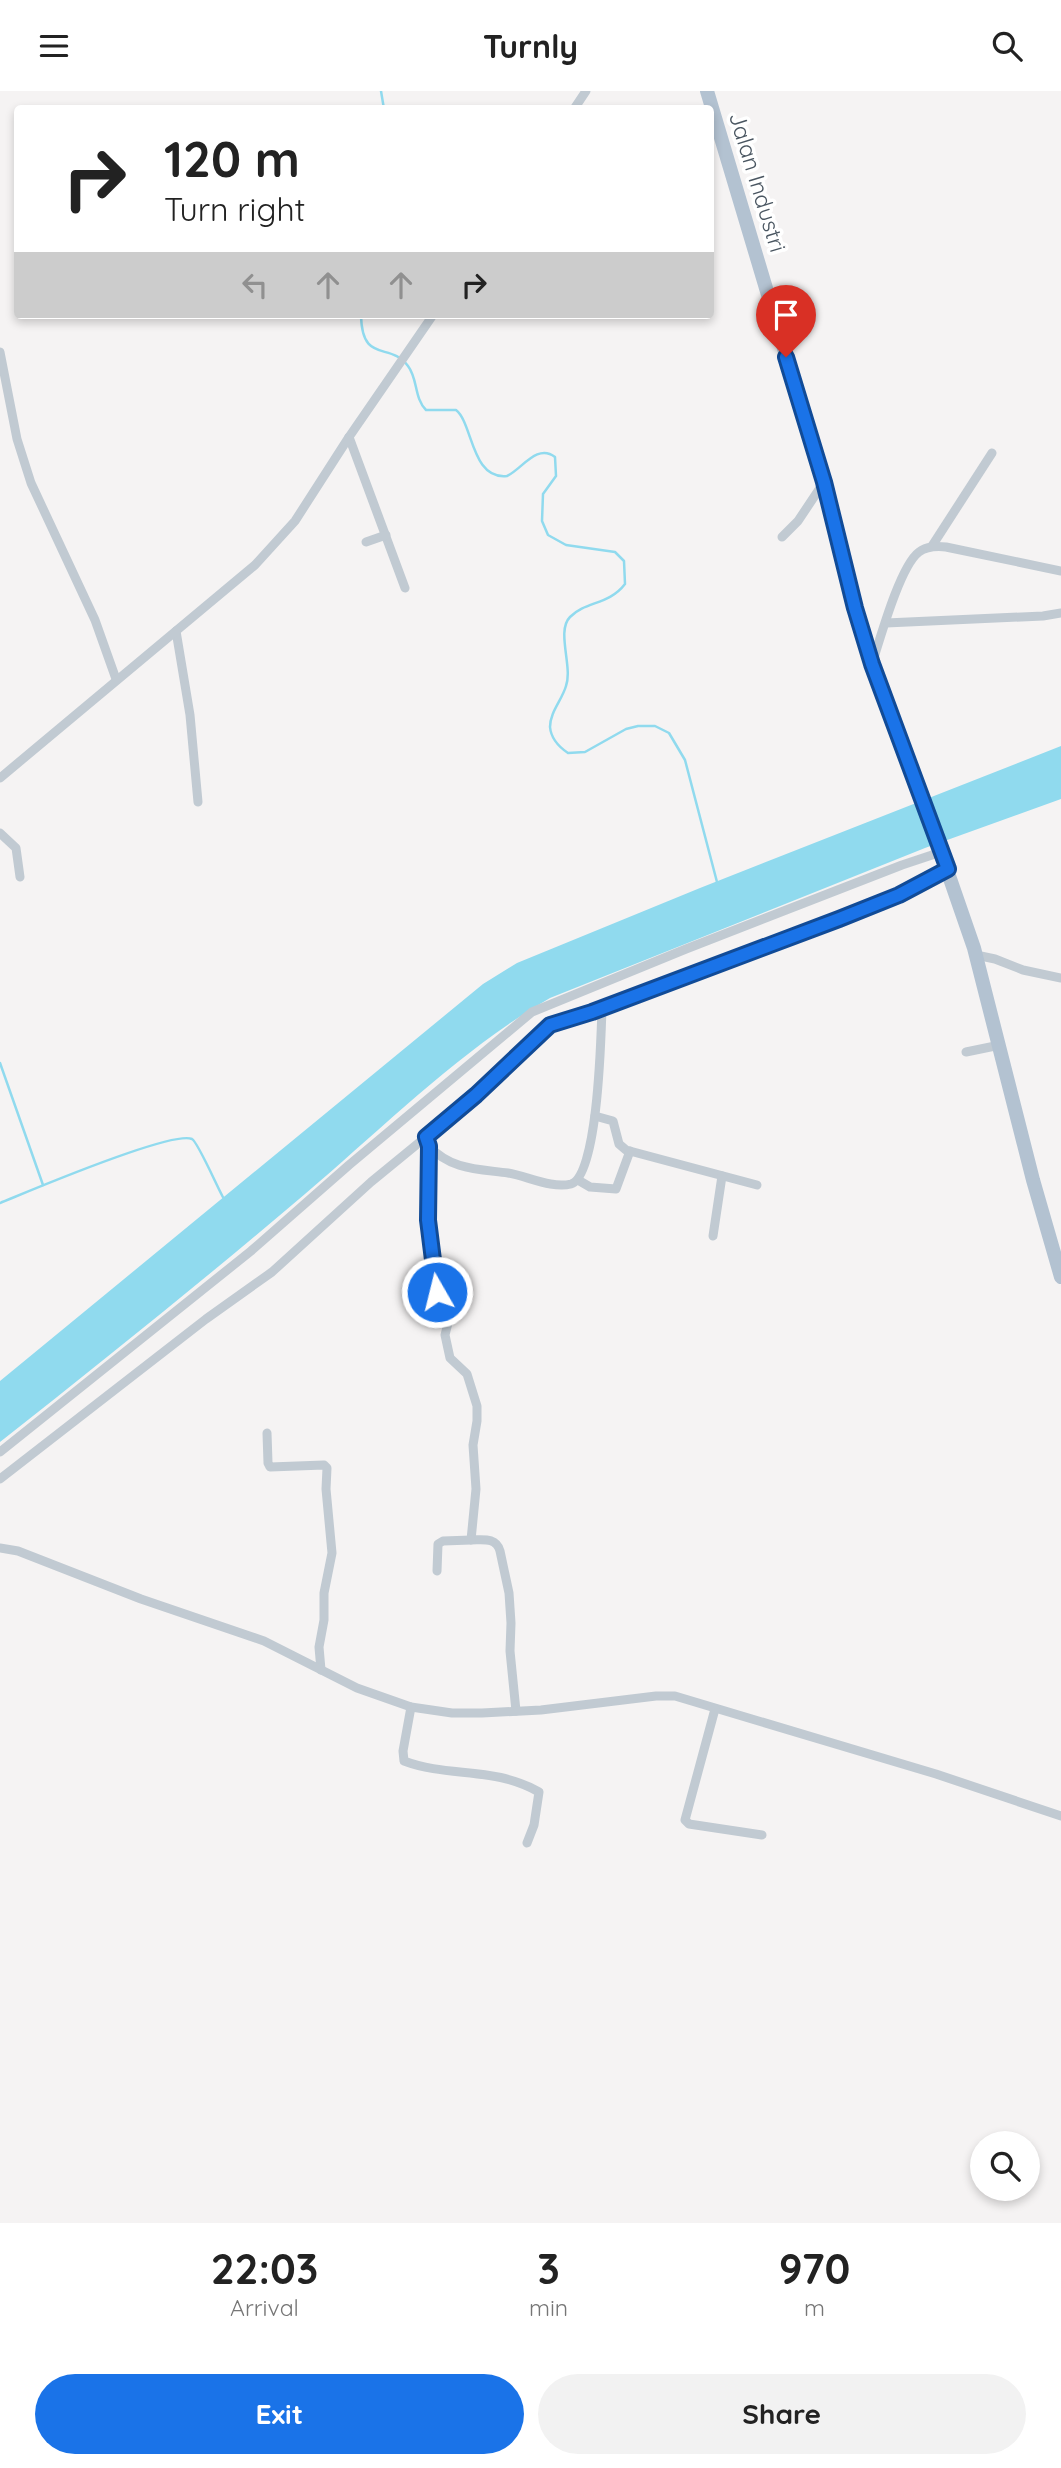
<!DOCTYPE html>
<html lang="en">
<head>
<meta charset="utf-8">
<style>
  :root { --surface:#fff; --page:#f2f2f2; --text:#222; --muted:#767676; --accent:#1a73e8 }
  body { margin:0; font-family:Quicksand,sans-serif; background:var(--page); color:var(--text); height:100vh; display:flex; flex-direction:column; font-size:26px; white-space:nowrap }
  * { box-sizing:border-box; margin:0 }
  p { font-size:23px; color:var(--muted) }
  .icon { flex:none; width:38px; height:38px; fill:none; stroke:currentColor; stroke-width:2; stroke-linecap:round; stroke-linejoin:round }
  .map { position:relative; height:2132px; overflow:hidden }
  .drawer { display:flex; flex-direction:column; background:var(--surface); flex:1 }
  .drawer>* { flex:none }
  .top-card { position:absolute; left:14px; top:14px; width:700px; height:214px; border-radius:7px; box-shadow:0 4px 10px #0003; background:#fff; color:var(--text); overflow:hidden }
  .controls { position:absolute; left:970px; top:2040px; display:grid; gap:14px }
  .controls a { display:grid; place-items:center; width:70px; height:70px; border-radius:50%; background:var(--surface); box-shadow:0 4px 10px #0003; font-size:35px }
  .pin { position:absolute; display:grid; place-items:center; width:60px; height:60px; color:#fff; margin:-72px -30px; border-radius:50% 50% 50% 0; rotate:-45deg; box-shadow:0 0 7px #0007 }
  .pin .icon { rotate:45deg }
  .me { position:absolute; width:77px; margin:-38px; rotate:352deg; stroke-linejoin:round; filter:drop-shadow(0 0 5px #0008) }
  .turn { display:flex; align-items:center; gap:24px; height:147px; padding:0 35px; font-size:32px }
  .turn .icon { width:91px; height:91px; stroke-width:2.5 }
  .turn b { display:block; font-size:49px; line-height:60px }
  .lanes { display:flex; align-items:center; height:66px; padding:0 35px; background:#0003; justify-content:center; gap:35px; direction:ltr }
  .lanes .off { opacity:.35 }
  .eta { display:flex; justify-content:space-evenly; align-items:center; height:119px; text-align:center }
  .eta b { font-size:42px; font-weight:800; line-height:49px }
  .primary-button { display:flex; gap:14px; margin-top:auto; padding:14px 35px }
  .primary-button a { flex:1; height:80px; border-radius:42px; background:var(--accent); color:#fff; font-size:28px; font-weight:800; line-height:80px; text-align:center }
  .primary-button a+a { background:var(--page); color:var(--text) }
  header { display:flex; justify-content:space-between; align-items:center; height:91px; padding:0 35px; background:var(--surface); font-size:32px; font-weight:800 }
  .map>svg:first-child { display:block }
  .water { fill:#90daee }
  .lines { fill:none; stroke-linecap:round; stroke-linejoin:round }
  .stream { stroke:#90daee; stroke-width:2.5 }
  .minor { stroke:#c1cad2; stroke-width:9 }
  .primary { stroke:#b3c2d1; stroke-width:14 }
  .route-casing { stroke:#114b97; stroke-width:18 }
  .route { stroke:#1a73e8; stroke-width:12 }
  .labels { text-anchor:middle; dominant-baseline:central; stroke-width:7; stroke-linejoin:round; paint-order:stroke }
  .street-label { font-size:23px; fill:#4a5661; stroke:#fff }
</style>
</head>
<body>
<header><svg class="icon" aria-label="menu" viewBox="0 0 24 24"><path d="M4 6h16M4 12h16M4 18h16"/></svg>Turnly<svg class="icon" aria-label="search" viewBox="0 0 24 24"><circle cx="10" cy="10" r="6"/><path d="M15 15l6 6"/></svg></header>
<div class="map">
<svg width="1061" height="2132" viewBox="0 0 1061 2132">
  <rect width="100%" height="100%" fill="#f5f3f3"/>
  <path class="water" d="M1061 655V708L925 757 550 907C460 959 384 1036 305 1103 205 1188 103 1270 0 1351V1290L483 893 517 872 700 797Z"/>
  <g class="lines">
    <g class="stream">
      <path d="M381 0 384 18"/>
      <path d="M361 224C362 274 390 250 408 275 418 288 414 307 426 319H456C473 332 471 389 507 385 522 378 537 352 555 366L556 385 543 403 542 430 548 444 566 454 615 461 624 470 625 493C609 514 586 510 570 526 556 540 573 576 566 595 562 609 550 621 550 636 551 647 559 656 568 662L585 661 626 638 638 635H655L669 642 685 669 717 791"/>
      <path d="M0 972 43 1094"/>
      <path d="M0 1112C27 1101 172 1039 192 1048 198 1051 218 1098 224 1108"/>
    </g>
    <g class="minor">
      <path d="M574 18 586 0"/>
      <path d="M0 261 17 348 31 392 95 529 116 588"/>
      <path d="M349 346 405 497"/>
      <path d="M782 446 798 430 824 391"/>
      <path d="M366 451 386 444"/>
      <path d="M932 455 992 362"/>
      <path d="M886 532 1043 525 1061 522"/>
      <path d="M176 540 190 624 198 711"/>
      <path d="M872 573C880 548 900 475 919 461 927 455 936 455 946 456L1061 480"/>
      <path d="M0 687 255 474 295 430 349 346 433 224"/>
      <path d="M0 742 16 757 20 786"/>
      <path d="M976 864 995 868 1023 879 1061 887"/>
      <path d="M966 961 1000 954"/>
      <path d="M595 1025 613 1030 619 1053 626 1059 757 1094"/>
      <path d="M429 1055 428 1117 433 1171 438 1205 450 1224 445 1244 450 1267 467 1283 477 1315V1330L473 1354 476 1398 471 1449C483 1449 496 1446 500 1460L509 1502 511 1532 510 1560 516 1620"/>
      <path d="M429 1055C451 1079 478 1078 508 1082 527 1085 552 1098 571 1093 598 1085 601 945 602 917"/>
      <path d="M578 1089 590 1096 616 1098 630 1060"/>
      <path d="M713 1145 722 1085"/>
      <path d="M267 1342 268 1372 270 1376 324 1374 327 1377 326 1398 332 1462 324 1502V1529L319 1556 321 1579"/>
      <path d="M0 1361 251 1160 349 1074 532 921 686 858 902 774 941 761"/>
      <path d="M0 1388 206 1228 272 1181 371 1091 476 1005 545 936 592 921 839 828 899 804 948 778"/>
      <path d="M0 1457 18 1460 141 1508 264 1550 357 1597 411 1616 452 1622H482L541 1619 656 1605H675L936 1683 1061 1725"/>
      <path d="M437 1480 438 1453 443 1450 471 1449"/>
      <path d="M411 1616 403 1660 404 1670C449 1687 494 1675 539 1701L534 1734 527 1752"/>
      <path d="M715 1618 685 1729 689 1733 762 1744"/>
    </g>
    <path class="primary" d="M707 0 824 391 855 517 872 573 919 698 974 857 1033 1089 1061 1186"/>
  </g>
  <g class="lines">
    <defs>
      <path id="route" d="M437 1201 428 1129 429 1055 426 1046 476 1004 550 934 592 921 839 828 899 804 948 778 872 573 855 517 824 391 786 266"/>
    </defs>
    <use href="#route" class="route-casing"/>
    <use href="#route" class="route"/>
  </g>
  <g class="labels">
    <g class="street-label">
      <text transform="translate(758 91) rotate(73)">Jalan Industri</text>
    </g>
  </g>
</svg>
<div class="controls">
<a><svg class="icon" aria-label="search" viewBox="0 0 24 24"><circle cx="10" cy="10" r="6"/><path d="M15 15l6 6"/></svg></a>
</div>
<div class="pin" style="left:786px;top:266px;background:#d93025"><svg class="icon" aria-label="arrive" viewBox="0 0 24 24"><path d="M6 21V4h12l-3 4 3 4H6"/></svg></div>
<svg class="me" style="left:437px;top:1201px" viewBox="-20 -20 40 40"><circle r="17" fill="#1a73e8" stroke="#fff" stroke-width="3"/><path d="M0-11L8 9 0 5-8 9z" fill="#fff"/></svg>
<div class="top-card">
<div class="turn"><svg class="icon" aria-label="right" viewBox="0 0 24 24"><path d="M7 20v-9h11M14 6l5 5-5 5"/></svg><div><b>120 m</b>Turn right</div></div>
<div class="lanes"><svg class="icon off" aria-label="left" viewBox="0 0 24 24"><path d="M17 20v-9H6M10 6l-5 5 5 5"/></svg><svg class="icon off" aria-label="ahead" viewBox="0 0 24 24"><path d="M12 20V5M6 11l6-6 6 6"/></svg><svg class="icon off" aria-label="ahead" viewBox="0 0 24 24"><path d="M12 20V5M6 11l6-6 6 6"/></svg><svg class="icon" aria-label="right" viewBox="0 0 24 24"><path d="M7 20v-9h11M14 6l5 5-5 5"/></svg></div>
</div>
</div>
<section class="drawer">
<div class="eta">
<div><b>22:03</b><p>Arrival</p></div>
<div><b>3</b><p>min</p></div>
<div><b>970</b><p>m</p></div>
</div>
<div class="primary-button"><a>Exit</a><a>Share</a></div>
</section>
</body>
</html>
